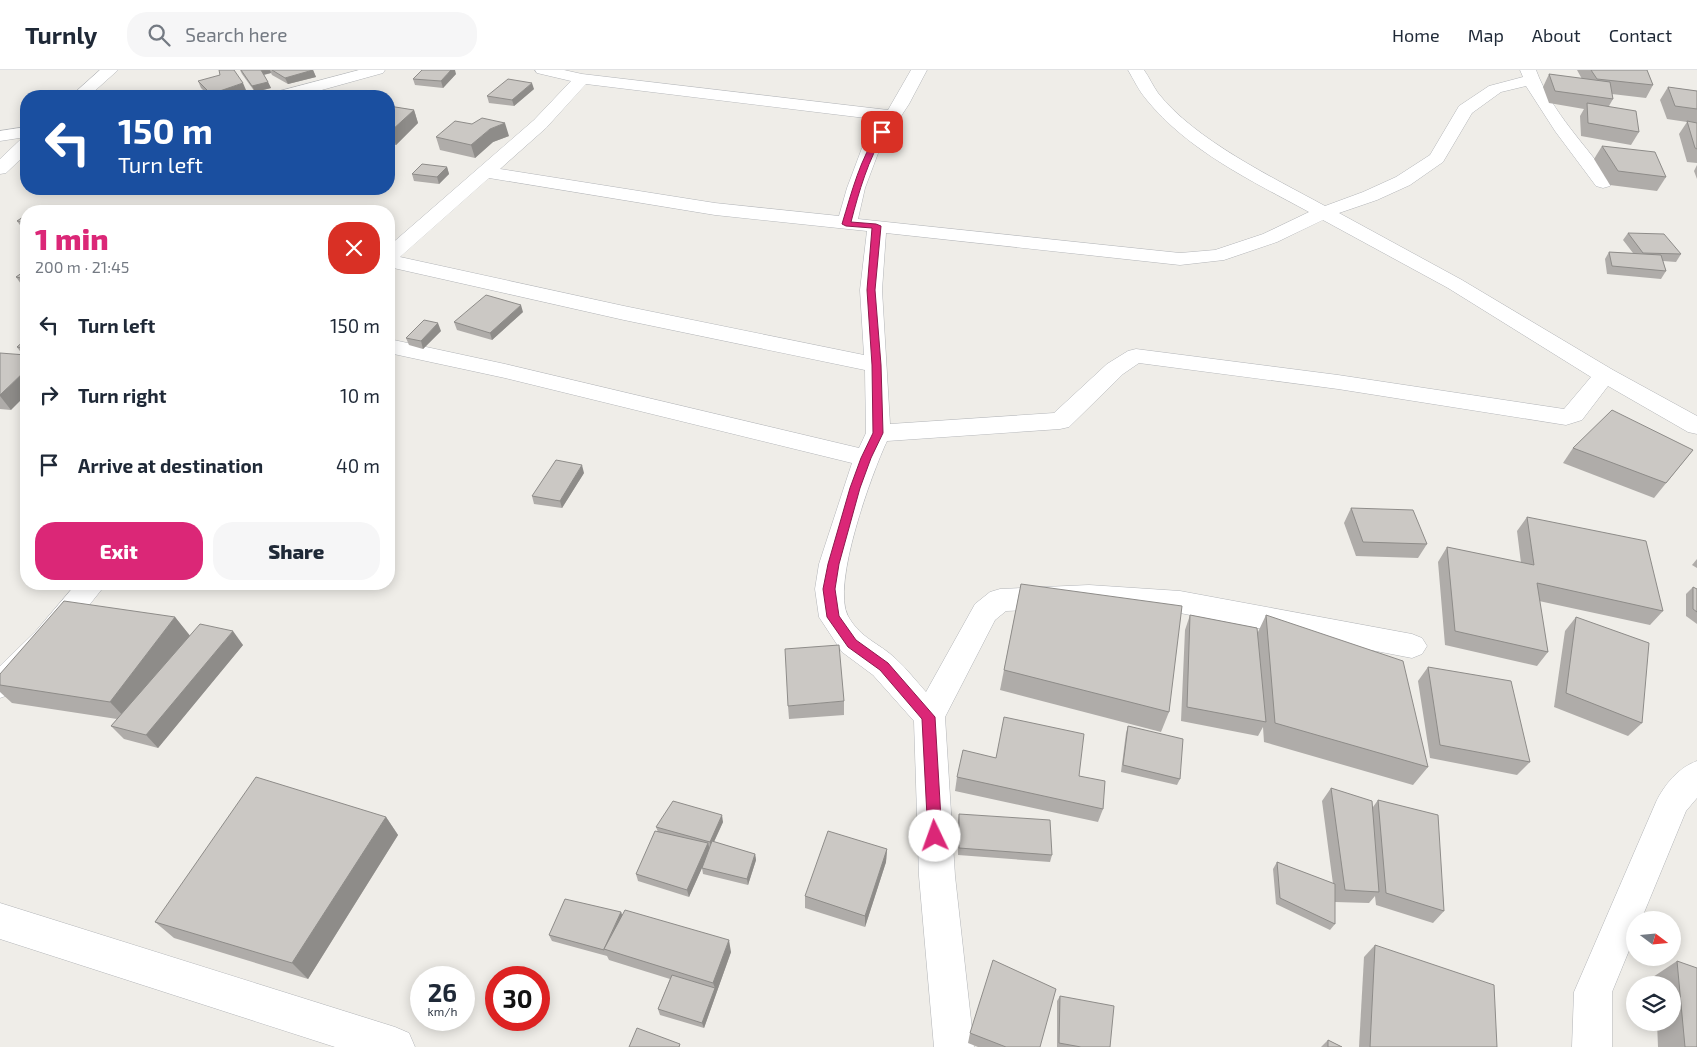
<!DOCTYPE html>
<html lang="en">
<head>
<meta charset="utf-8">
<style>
  :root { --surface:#fff; --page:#f6f6f7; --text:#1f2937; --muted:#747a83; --line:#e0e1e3; --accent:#db2777 }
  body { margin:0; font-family:"Exo 2",sans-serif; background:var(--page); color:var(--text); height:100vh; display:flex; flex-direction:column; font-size:19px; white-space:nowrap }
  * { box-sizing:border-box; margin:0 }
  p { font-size:16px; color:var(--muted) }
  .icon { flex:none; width:28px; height:28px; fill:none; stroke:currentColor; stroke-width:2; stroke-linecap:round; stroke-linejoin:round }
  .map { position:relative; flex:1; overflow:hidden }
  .details { position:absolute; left:20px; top:135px; width:375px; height:385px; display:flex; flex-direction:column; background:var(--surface); border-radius:20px; box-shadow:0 2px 12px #0003 }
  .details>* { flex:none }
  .guide { position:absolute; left:20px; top:20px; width:375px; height:105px; border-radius:20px; box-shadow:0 2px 12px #0003; background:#1a4fa0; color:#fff; overflow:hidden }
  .needle { width:32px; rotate:106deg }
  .controls { position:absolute; left:1626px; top:841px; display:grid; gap:10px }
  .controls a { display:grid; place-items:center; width:55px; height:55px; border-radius:50%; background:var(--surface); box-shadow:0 2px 12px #0003; font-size:25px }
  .speed { position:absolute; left:410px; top:896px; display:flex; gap:10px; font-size:25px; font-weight:700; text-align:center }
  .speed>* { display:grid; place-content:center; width:65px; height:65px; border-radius:50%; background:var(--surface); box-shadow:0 2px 12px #0003; line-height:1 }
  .speed small { font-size:12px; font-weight:400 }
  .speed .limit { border:8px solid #d22; background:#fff; color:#111 }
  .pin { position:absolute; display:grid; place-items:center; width:42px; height:42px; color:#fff; margin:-21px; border-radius:10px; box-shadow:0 2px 8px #0006 }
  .me { position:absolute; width:55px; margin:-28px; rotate:357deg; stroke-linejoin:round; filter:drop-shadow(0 0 4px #0008) }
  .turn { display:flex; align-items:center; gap:18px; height:105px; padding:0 15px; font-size:22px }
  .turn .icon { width:65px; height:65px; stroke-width:2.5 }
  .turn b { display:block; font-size:35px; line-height:42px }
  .round { display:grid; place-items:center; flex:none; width:52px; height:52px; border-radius:20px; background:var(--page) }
  .head { display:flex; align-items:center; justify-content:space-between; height:85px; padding:0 15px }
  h1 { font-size:30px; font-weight:800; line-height:38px; color:var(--accent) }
  .cta { display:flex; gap:10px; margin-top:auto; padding:10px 15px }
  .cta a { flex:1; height:58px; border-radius:20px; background:var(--accent); color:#fff; font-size:20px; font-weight:800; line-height:58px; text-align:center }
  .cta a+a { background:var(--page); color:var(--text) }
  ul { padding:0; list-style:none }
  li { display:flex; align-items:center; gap:15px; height:70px; padding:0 15px }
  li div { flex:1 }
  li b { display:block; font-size:19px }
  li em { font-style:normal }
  header { display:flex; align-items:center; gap:30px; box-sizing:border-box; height:70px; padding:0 25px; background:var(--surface); border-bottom:1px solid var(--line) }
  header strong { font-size:24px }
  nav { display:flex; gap:28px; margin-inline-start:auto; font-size:18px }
  .search { width:350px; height:45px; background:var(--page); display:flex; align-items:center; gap:12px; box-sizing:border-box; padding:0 18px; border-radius:20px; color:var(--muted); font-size:19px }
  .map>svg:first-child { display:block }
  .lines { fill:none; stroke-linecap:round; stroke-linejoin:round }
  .minor-casing { stroke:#b3b5b8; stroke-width:1 }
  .minor { fill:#fff; fill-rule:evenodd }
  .wall { fill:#afaca9 }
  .shaded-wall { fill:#8e8c89 }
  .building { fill:#cbc8c4; stroke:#8e8c89 }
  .route { fill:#db2777; stroke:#8e194d }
</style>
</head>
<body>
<header>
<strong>Turnly</strong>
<div class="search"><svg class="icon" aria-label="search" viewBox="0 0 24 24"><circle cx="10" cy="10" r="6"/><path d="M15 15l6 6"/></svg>Search here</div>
<nav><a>Home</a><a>Map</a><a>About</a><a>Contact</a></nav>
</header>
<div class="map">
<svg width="1697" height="977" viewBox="0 0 1697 977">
  <rect width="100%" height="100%" fill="#efede8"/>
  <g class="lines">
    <defs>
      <g id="minor">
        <path d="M100 0H118L89 26H71Z"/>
        <path d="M359 0H385L383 3 300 26H274L276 22Z"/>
        <path d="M535 0H564L582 4 888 40 911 0H927L909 34 880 78 865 118 858 149 1180 183 1215 180 1263 164 1309 142C1252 111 1188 81 1146 29 1139 21 1134 10 1128 0H1144C1149 7 1153 16 1158 23 1195 70 1272 107 1325 136L1363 122 1396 107 1430 85 1459 36 1489 16 1523 7 1520 0H1536C1552 43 1586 75 1612 112L1610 116 1603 118 1596 116 1555 61 1526 16 1501 22 1472 43 1443 92 1410 115 1377 130 1339 143 1462 210 1613 300 1697 346V364L1688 362 1608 316 1582 350 1566 355 1338 319 1139 293 1123 304 1069 357 1060 359 887 371C872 403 831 515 848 546 861 569 878 572 896 589 907 599 916 611 926 622L975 534 990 522 1000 519 1089 515 1180 521 1412 564 1422 568 1427 576 1422 584 1412 588 1180 543 1089 537 1006 541 995 550 945 647 955 806 974 977H934L919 806 914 651 873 605 842 582 819 547 815 519 819 494 852 393 505 308 389 283V269L505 294 859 378 866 363 865 300 624 250 389 197V176L534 50 571 11 537 3ZM586 14 882 50 862 78 847 118 839 146 715 133 500 99 546 58ZM489 108 715 145 867 161 860 220 864 285 624 236 400 187ZM1323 150 1448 218 1591 307 1564 339 1338 305 1136 279 1128 281 1107 294 1054 343 890 354 882 220 886 163 1180 195 1224 190 1277 172Z"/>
        <path d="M26 57V67L0 71V61Z"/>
        <path d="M26 69V84L6 103 0 104V89L20 70Z"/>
        <path d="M76 514H106L55 578 11 624 0 628V596L35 562Z"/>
        <path d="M1697 691V728L1686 741 1641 850H1635V866L1612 922V977H1572L1574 922 1656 732C1664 715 1679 697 1697 691Z"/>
        <path d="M0 833 395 957 409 963 415 977H335L0 869Z"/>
      </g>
    </defs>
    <use href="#minor" class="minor-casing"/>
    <use href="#minor" class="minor"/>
  </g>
  <g class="wall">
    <path d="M240 0H313L316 7 288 14 272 5 271 3 264 5 268 12 271 18 255 22 242 4Z"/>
    <path d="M1577 0H1647L1653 15 1646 28 1612 24 1613 29 1609 36 1639 62 1631 75 1581 66 1580 46 1584 39 1549 33 1543 17 1549 4 1582 9Z"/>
    <path d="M456 4 443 18 415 15 413 9Z"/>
    <path d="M198 11 246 20 228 26H209L201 18Z"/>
    <path d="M1668 17 1697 21V93L1687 92 1679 64 1687 52 1667 49 1660 30Z"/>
    <path d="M534 19 514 36 489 33 487 26Z"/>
    <path d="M389 36 414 40 418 53 396 75 389 74Z"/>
    <path d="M509 66 493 72 475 88 440 80 436 67Z"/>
    <path d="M1602 76 1666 107 1657 121 1610 115 1594 89Z"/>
    <path d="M1697 95V109L1694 101Z"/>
    <path d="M447 97 449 104 439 114 414 111 412 104Z"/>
    <path d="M26 145V159L22 158 17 151Z"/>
    <path d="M1628 163 1681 184 1676 192 1663 191 1666 201 1661 209 1607 204 1605 189 1609 182 1633 183 1623 170Z"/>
    <path d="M26 200V221L16 207Z"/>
    <path d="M523 242 492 270 457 260 454 252Z"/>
    <path d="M26 257V285L22 284 17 277 26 269 20 262Z"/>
    <path d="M441 261 423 279 409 275 406 268Z"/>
    <path d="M0 283 11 340 0 339Z"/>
    <path d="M1573 378 1693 380 1654 428 1563 393Z"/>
    <path d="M584 403 562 438 534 434 532 426Z"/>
    <path d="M1351 438 1427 474 1418 488 1356 486 1344 453Z"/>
    <path d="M1527 447 1663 541 1650 555 1539 531 1548 582 1537 596 1445 575 1438 492 1447 477 1521 493 1517 461Z"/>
    <path d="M1697 489V498L1692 495Z"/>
    <path d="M1021 514 1169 642 1161 662 1000 620Z"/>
    <path d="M1693 517 1697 519V554L1686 546V524Z"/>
    <path d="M1190 545 1258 562 1266 545 1428 697 1413 715 1264 672 1263 657 1258 666 1181 651 1185 560Z"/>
    <path d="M175 547 190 566 243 575 158 678 124 669 111 656 117 649 12 633 0 622V604Z"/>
    <path d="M1576 547 1642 653 1628 666 1554 637 1565 561Z"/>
    <path d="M1428 597 1530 692 1517 705 1430 688 1418 611Z"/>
    <path d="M844 631V645L789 649 788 636Z"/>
    <path d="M1128 656 1180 709 1177 715 1121 702 1126 663Z"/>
    <path d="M1079 706 1103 739 1098 752 955 721 957 707Z"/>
    <path d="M1331 718 1373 737 1378 730 1444 841 1433 853 1376 835 1375 826 1369 833 1335 832V854L1330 860 1276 834 1273 799 1277 792 1333 814 1322 731Z"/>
    <path d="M959 744 1052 785 1050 792 958 785V750Z"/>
    <path d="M386 747 398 765 308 909 174 868 155 852Z"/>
    <path d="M723 752 714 772 755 784 756 790 748 815 703 804 702 798 705 791 689 827 638 811 636 804 658 762 656 757Z"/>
    <path d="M887 779 886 792 865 857 805 838V826Z"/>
    <path d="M621 842 622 845 731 882 704 958 660 945 658 939 670 909 609 890 607 886 552 871 549 865Z"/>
    <path d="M1375 875 1497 977H1359L1364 887Z"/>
    <path d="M1677 891 1697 977H1658L1657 952H1672V915H1654L1653 907Z"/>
    <path d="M1060 926 1110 977H1057V931Z"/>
    <path d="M970 963 1040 977H978L968 973Z"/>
    <path d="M1328 970 1342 977H1321Z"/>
  </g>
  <g class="shaded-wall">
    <path d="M260 0H270L271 3 262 5Z"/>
    <path d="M313 0 316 7 288 14 285 8Z"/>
    <path d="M451 0H455L456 4 443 18 441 11Z"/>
    <path d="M268 12 271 18 255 22 252 16Z"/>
    <path d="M243 13 246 20 228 26H211V24Z"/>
    <path d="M532 13 534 19 514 36 512 30Z"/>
    <path d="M414 40 418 53 396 75 391 61Z"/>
    <path d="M505 53 509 66 493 72 475 88 471 75 490 59Z"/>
    <path d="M447 97 449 104 439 114 437 107Z"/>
    <path d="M521 235 523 242 492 270 490 263Z"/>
    <path d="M438 253 441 261 423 279 421 271Z"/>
    <path d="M26 300V325L11 340 0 326V325Z"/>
    <path d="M582 395 584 403 562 438 560 431Z"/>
    <path d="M175 547 191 567 128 651 110 632Z"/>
    <path d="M233 561 243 575 158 678 146 665Z"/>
    <path d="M722 745 723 752 711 778 710 772Z"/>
    <path d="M386 747 398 765 308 909 292 893Z"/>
    <path d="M708 773 710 780 689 827 687 820Z"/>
    <path d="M887 779 886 792 865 857V846Z"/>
    <path d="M755 784 756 790 748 815 747 809Z"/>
    <path d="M621 842 623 848 605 879Z"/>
    <path d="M729 870 731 882 704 958 702 953 715 918 713 913Z"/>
  </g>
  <g class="building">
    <path d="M219 0H234L243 13 211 24 198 11 220 5Z"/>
    <path d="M241 0H261L268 12 252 16Z"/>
    <path d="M272 0H313L285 8Z"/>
    <path d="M422 0H451L441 11 413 9Z"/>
    <path d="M1591 0H1647L1653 15 1597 9Z"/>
    <path d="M1549 4 1610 12 1613 29 1555 21Z"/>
    <path d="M508 9 532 13 512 30 487 26Z"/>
    <path d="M1668 17 1697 21V39L1675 36Z"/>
    <path d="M1587 33 1636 41 1639 62 1588 53Z"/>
    <path d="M389 36 414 40 391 61H389Z"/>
    <path d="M482 48 505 53 490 59 471 75 436 67 455 51 472 54Z"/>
    <path d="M1687 51 1697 53V79L1695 78Z"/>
    <path d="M1602 76 1655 82 1666 107 1618 101Z"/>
    <path d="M422 94 447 97 437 107 412 104Z"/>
    <path d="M26 145V152L17 151Z"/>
    <path d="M1628 163 1664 164 1681 184 1643 183Z"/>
    <path d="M1609 182 1661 185 1666 201 1612 196Z"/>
    <path d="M26 200V209L16 207Z"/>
    <path d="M486 225 521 235 490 263 454 252Z"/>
    <path d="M424 250 438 253 421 271 406 268Z"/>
    <path d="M26 257V262H20Z"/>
    <path d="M26 269V278L17 277Z"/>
    <path d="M0 283 26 285V300L0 325Z"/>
    <path d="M1612 340 1693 380 1666 413 1573 378Z"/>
    <path d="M556 390 582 395 560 431 532 426Z"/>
    <path d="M1351 438 1413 440 1427 474 1363 472Z"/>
    <path d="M1527 447 1646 471 1663 541 1537 513 1548 582 1455 561 1447 477 1534 495Z"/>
    <path d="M1021 514 1182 536 1169 642 1004 600Z"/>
    <path d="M1693 517 1697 519V542L1693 539Z"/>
    <path d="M64 531 175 547 110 632 0 615V604Z"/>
    <path d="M1190 545 1257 558 1266 652 1187 637Z"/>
    <path d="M1266 545 1403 591 1428 697 1275 653Z"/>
    <path d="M1576 547 1649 573 1642 653 1566 623Z"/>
    <path d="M200 554 233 561 146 665 111 656Z"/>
    <path d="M839 575 844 631 788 636 785 579Z"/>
    <path d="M1428 597 1511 611 1530 692 1440 675Z"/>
    <path d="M1004 647 1084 664 1079 706 1105 711 1103 739 957 707 963 680 996 688Z"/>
    <path d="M1128 656 1183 669 1180 709 1123 695Z"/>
    <path d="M256 707 386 747 292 893 155 852Z"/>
    <path d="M1331 718 1372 731 1379 822 1345 820Z"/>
    <path d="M1378 730 1438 745 1444 841 1386 823Z"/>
    <path d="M673 731 722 745 710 772 656 757Z"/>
    <path d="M959 744 1050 750 1052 785 959 778Z"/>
    <path d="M655 761 708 773 687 820 636 804Z"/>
    <path d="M828 761 887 779 865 846 805 826Z"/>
    <path d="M712 771 755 784 747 809 702 798Z"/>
    <path d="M1277 792 1335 814V854L1280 828Z"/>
    <path d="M565 829 621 842 604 879V880L549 865Z"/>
    <path d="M625 840 729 870 713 913 604 879Z"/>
    <path d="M1375 875 1494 915 1497 977H1370Z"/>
    <path d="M993 890 1056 919 1040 977H1006L970 963Z"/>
    <path d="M1677 891 1697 898V977H1685Z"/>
    <path d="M672 905 715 918 702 953 658 939Z"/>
    <path d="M1060 926 1114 936 1110 977H1081L1059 973Z"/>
    <path d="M637 958 680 974 679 977H629Z"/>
    <path d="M1328 970 1342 977H1328Z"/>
  </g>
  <path class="route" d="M879 61 885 62C868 90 859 121 851 152L876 154 881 156 875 220 881 295 883 363 871 388 860 418 839 494 835 519 839 546 856 570 888 593 935 647 942 766 940 771 935 773 930 771 928 766 922 649 880 600 848 577 827 547 823 519 828 494 850 418 861 388 873 363 872 295 867 220 872 158 846 156 842 154C852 121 860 89 879 61Z"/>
</svg>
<div class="controls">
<a><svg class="needle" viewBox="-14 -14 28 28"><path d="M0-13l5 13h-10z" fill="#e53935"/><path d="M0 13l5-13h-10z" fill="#747a83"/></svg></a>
<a><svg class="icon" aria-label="layers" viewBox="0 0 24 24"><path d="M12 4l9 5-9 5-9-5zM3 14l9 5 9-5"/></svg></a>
</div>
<div class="speed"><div>26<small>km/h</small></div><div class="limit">30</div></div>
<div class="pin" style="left:882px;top:62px;background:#d93025"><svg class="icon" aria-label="arrive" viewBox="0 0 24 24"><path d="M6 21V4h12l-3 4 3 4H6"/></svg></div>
<svg class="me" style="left:935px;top:766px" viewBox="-20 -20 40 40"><circle r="19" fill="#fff"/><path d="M0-13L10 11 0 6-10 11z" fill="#db2777"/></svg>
<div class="guide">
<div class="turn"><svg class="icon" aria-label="left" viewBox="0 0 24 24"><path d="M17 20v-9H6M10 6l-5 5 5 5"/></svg><div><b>150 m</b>Turn left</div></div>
</div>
<section class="details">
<div class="head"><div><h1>1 min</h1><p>200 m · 21:45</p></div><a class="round" style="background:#d93025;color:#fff"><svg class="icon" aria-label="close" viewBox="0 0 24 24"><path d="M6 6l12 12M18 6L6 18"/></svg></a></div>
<ul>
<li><svg class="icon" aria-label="left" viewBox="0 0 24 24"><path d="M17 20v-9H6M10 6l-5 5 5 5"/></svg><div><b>Turn left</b></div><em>150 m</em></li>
<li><svg class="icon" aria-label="right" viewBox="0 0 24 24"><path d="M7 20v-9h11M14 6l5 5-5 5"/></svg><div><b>Turn right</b></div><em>10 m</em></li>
<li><svg class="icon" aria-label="arrive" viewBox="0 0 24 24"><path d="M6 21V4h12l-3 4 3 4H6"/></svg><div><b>Arrive at destination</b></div><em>40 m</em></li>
</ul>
<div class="cta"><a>Exit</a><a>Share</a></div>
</section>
</div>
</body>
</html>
